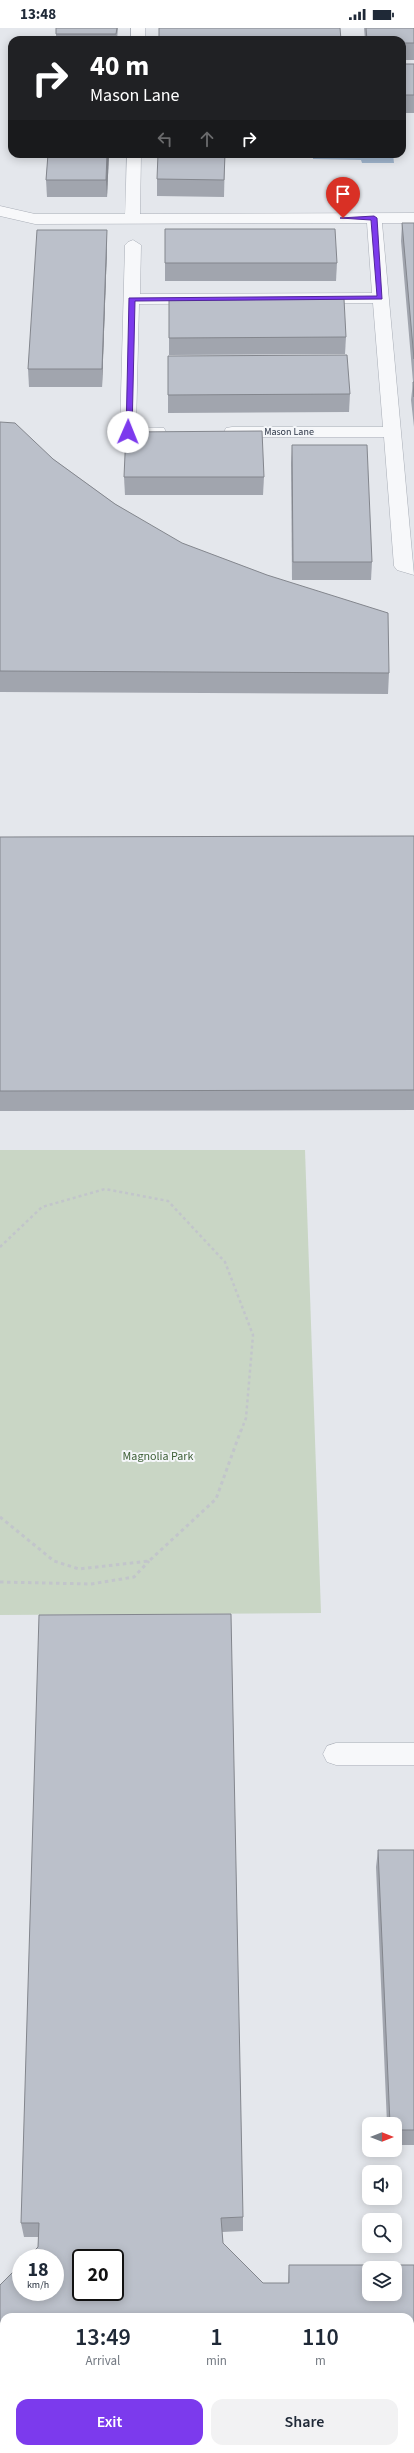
<!DOCTYPE html>
<html lang="en">
<head>
<meta charset="utf-8">
<style>
  :root { --surface:#fff; --page:#f2f2f3; --text:#1f2937; --muted:#747a83; --accent:#7c3aed }
  body { margin:0; font-family:"Source Sans 3",sans-serif; background:var(--page); color:var(--text); height:100vh; display:flex; flex-direction:column; font-size:15px; white-space:nowrap }
  * { box-sizing:border-box; margin:0 }
  p { font-size:13px; color:var(--muted) }
  .icon { flex:none; width:22px; height:22px; fill:none; stroke:currentColor; stroke-width:2; stroke-linecap:round; stroke-linejoin:round }
  .map { position:relative; flex:1; overflow:hidden }
  .drawer { position:absolute; left:0px; top:2285px; width:414px; height:140px; display:flex; flex-direction:column; background:var(--surface); border-radius:12px 12px 0 0; box-shadow:0 2px 10px #0003 }
  .drawer>* { flex:none }
  .top-card { position:absolute; left:8px; top:8px; width:398px; height:122px; border-radius:12px; box-shadow:0 2px 10px #0003; background:#202124; color:#fff; overflow:hidden }
  .needle { width:26px; rotate:90deg }
  .fabs { position:absolute; left:362px; top:2089px; display:grid; gap:8px }
  .fabs a { display:grid; place-items:center; width:40px; height:40px; border-radius:8px; background:var(--surface); box-shadow:0 2px 10px #0003; font-size:20px }
  .speed { position:absolute; left:12px; top:2221px; display:flex; gap:8px; font-size:20px; font-weight:700; text-align:center }
  .speed>* { display:grid; place-content:center; width:52px; height:52px; border-radius:50%; background:var(--surface); box-shadow:0 2px 10px #0003; line-height:1 }
  .speed small { font-size:10px; font-weight:400 }
  .speed .limit { border:2px solid #111; border-radius:6px; background:#fff; color:#111 }
  .pin { position:absolute; display:grid; place-items:center; width:34px; height:34px; color:#fff; margin:-41px -17px; border-radius:50% 50% 50% 0; rotate:-45deg; box-shadow:0 0 4px #0007 }
  .pin .icon { rotate:45deg }
  .me { position:absolute; width:44px; margin:-22px; rotate:1deg; stroke-linejoin:round; filter:drop-shadow(0 0 3px #0008) }
  .turn { display:flex; align-items:center; gap:14px; height:84px; padding:0 16px; font-size:18px }
  .turn .icon { width:52px; height:52px; stroke-width:2.5 }
  .turn b { display:block; font-size:28px; line-height:34px }
  .lanes { display:flex; align-items:center; height:38px; padding:0 16px; background:#0003; justify-content:center; gap:20px; direction:ltr }
  .lanes .off { opacity:.35 }
  .eta { display:flex; justify-content:space-evenly; align-items:center; height:68px; text-align:center }
  .eta b { font-size:24px; font-weight:600; line-height:28px }
  .cta { display:flex; gap:8px; margin-top:auto; padding:8px 16px }
  .cta a { flex:1; height:46px; border-radius:12px; background:var(--accent); color:#fff; font-size:16px; font-weight:600; line-height:46px; text-align:center }
  .cta a+a { background:var(--page); color:var(--text) }
  .status { display:flex; justify-content:space-between; align-items:center; height:28px; padding:0 20px; background:var(--surface); direction:ltr }
  .status svg { height:11px; fill:currentColor }
  .map>svg:first-child { display:block }
  .green { fill:#c9d6c5 }
  .water { fill:#9fb4cc }
  .lines { fill:none; stroke-linecap:round; stroke-linejoin:round }
  .lane-casing { stroke:#a9aeb7; stroke-width:1 }
  .path-far1 { stroke:#c2c5cb; stroke-width:2.5; stroke-dasharray:3 3; stroke-linecap:butt }
  .path { stroke:#c2c5cb; stroke-width:3; stroke-dasharray:3.5 3.5; stroke-linecap:butt }
  .lane { fill:#f7f8fa; fill-rule:evenodd }
  .wall { fill:#a1a5ae }
  .shaded-wall { fill:#83868d }
  .building { fill:#bbc0ca; stroke:#83868d; fill-rule:evenodd }
  .route { fill:#7c3aed; stroke:#51269a }
  .labels { text-anchor:middle; dominant-baseline:central; stroke-width:4; stroke-linejoin:round; paint-order:stroke }
  .far-street-label { font-size:10px; fill:#2b3445; stroke:#f4f6f9 }
  .park-label { font-size:12px; fill:#3f6138; stroke:#f4f6f9 }
</style>
</head>
<body>
<div class="status"><b>13:48</b><svg viewBox="0 0 49 12"><path d="M0 12V9h3v3zM5 12V6h3v6zM10 12V3h3v9zM15 12V0h3v12zM26 1h20v11H26zM47 4h2v5h-2z"/></svg></div>
<div class="map">
<svg width="414" height="2425" viewBox="0 0 414 2425">
  <rect width="100%" height="100%" fill="#e4e7ec"/>
  <path class="green" d="M0 1122H305L321 1585 0 1587Z"/>
  <path class="water" d="M313 126H393L394 135H362L361 132 313 131Z"/>
  <g class="lines">
    <defs>
      <g id="lane">
        <rect x="131" y="0" width="14" height="12"/>
        <path d="M127 126H141L140 186 414 185V195H382L414 547 397 542 394 538 384 409H232L226 408 224 404 226 400 232 399H383L373 275 139 276 136 399 164 400 166 404 164 408C152 411 134 411 122 408L120 404 125 217 128 214 133 212 141 217 140 266 372 265 367 195 35 196 0 188V178L35 186H125Z"/>
        <path d="M336 1715H414V1737H336L327 1734 323 1726 327 1718Z"/>
      </g>
    </defs>
    <use href="#lane" class="lane-casing"/>
    <path class="path-far1" d="M0 1219 42 1179 105 1161 168 1173 225 1234 253 1307 246 1390 241 1403"/>
    <g class="path">
      <path d="M0 1489 54 1533 79 1541 149 1533 216 1471 241 1402"/>
      <path d="M0 1554 91 1556 134 1549 149 1533"/>
    </g>
    <use href="#lane" class="lane"/>
  </g>
  <g class="wall">
    <path d="M118 0 117 12H56V6Z"/>
    <path d="M364 0H414V32H402V12H365Z"/>
    <rect x="402" y="36" width="12" height="49"/>
    <path d="M48 126H109L107 169H47L46 152Z"/>
    <path d="M225 126 224 169 157 168V151Z"/>
    <path d="M402 195H414V399L411 372 413 354 401 213Z"/>
    <path d="M107 220 102 359H29L28 341Z"/>
    <path d="M165 235H337L336 253H165Z"/>
    <path d="M169 272 346 309 345 326 169 327Z"/>
    <path d="M168 328 350 366 349 384 168 385Z"/>
    <path d="M0 394 53 431 115 476 389 645 388 666 0 664Z"/>
    <path d="M292 417 372 534 371 552H292L291 435Z"/>
    <path d="M124 449H264L263 467H125Z"/>
    <path d="M414 808V1082L0 1083V809Z"/>
    <path d="M378 1822H414V2117H395V2096H387L376 1839Z"/>
    <path d="M243 2189V2203L222 2204 223 2215 263 2255H288L289 2237 414 2425 38 2219V2209H24L21 2195Z"/>
  </g>
  <g class="shaded-wall">
    <path d="M107 126H109L107 169 106 152Z"/>
    <path d="M107 202V220L102 359V341Z"/>
  </g>
  <g class="building">
    <path d="M56 0H117L116 6H56Z"/>
    <path d="M159 0H340L341 12H159Z"/>
    <path d="M366 0H414V15H402V12H367Z"/>
    <rect x="402" y="36" width="12" height="31"/>
    <path d="M48 126H107L106 152H46Z"/>
    <path d="M158 126H225L224 152 157 151Z"/>
    <path d="M402 195H414V331Z"/>
    <path d="M165 201H335L337 235H165Z"/>
    <path d="M37 202H107L102 341H28Z"/>
    <path d="M344 271 346 309 169 310V272Z"/>
    <path d="M347 327 350 366 168 367V328Z"/>
    <path d="M413 354H414V369Z"/>
    <path d="M0 394 15 395 53 431 115 476 182 515 267 547 388 585 389 645 0 643Z"/>
    <path d="M262 403 264 449H124L126 404Z"/>
    <path d="M292 417H367L372 534H293Z"/>
    <path d="M414 808V1062L0 1063V809Z"/>
    <path d="M231 1586 243 2189 221 2190 223 2215 263 2255H289V2237H414V2425H0V2257L21 2236V2264H55V2230H27L38 2219 39 2195H21L39 1587ZM81 2230H115V2264H81ZM369 2240H395V2266H369ZM4 2289H410V2421H4Z"/>
    <path d="M378 1822H414V2102H395V2096H390Z"/>
  </g>
  <path class="route" d="M374 188 377 190 382 271 135 273 132 404 126 406 129 270 377 268 371 192 340 190Z"/>
  <g class="labels">
    <g class="far-street-label">
      <text x="289" y="404">Mason Lane</text>
    </g>
    <g class="park-label">
      <text x="158" y="1428">Magnolia Park</text>
    </g>
  </g>
</svg>
<div class="fabs">
<a><svg class="needle" viewBox="-14 -14 28 28"><path d="M0-13l5 13h-10z" fill="#e53935"/><path d="M0 13l5-13h-10z" fill="#747a83"/></svg></a>
<a><svg class="icon" aria-label="sound" viewBox="0 0 24 24"><path d="M4 9h4l5-4v14l-5-4H4zM17 9q2 3 0 6"/></svg></a>
<a><svg class="icon" aria-label="search" viewBox="0 0 24 24"><circle cx="10" cy="10" r="6"/><path d="M15 15l6 6"/></svg></a>
<a><svg class="icon" aria-label="layers" viewBox="0 0 24 24"><path d="M12 4l9 5-9 5-9-5zM3 14l9 5 9-5"/></svg></a>
</div>
<div class="speed"><div>18<small>km/h</small></div><div class="limit">20</div></div>
<div class="pin" style="left:343px;top:190px;background:#d93025"><svg class="icon" aria-label="arrive" viewBox="0 0 24 24"><path d="M6 21V4h12l-3 4 3 4H6"/></svg></div>
<svg class="me" style="left:128px;top:404px" viewBox="-20 -20 40 40"><circle r="19" fill="#fff"/><path d="M0-13L10 11 0 6-10 11z" fill="#7c3aed"/></svg>
<div class="top-card">
<div class="turn"><svg class="icon" aria-label="right" viewBox="0 0 24 24"><path d="M7 20v-9h11M14 6l5 5-5 5"/></svg><div><b>40 m</b>Mason Lane</div></div>
<div class="lanes"><svg class="icon off" aria-label="left" viewBox="0 0 24 24"><path d="M17 20v-9H6M10 6l-5 5 5 5"/></svg><svg class="icon off" aria-label="ahead" viewBox="0 0 24 24"><path d="M12 20V5M6 11l6-6 6 6"/></svg><svg class="icon" aria-label="right" viewBox="0 0 24 24"><path d="M7 20v-9h11M14 6l5 5-5 5"/></svg></div>
</div>
<section class="drawer">
<div class="eta">
<div><b>13:49</b><p>Arrival</p></div>
<div><b>1</b><p>min</p></div>
<div><b>110</b><p>m</p></div>
</div>
<div class="cta"><a>Exit</a><a>Share</a></div>
</section>
</div>
</body>
</html>
